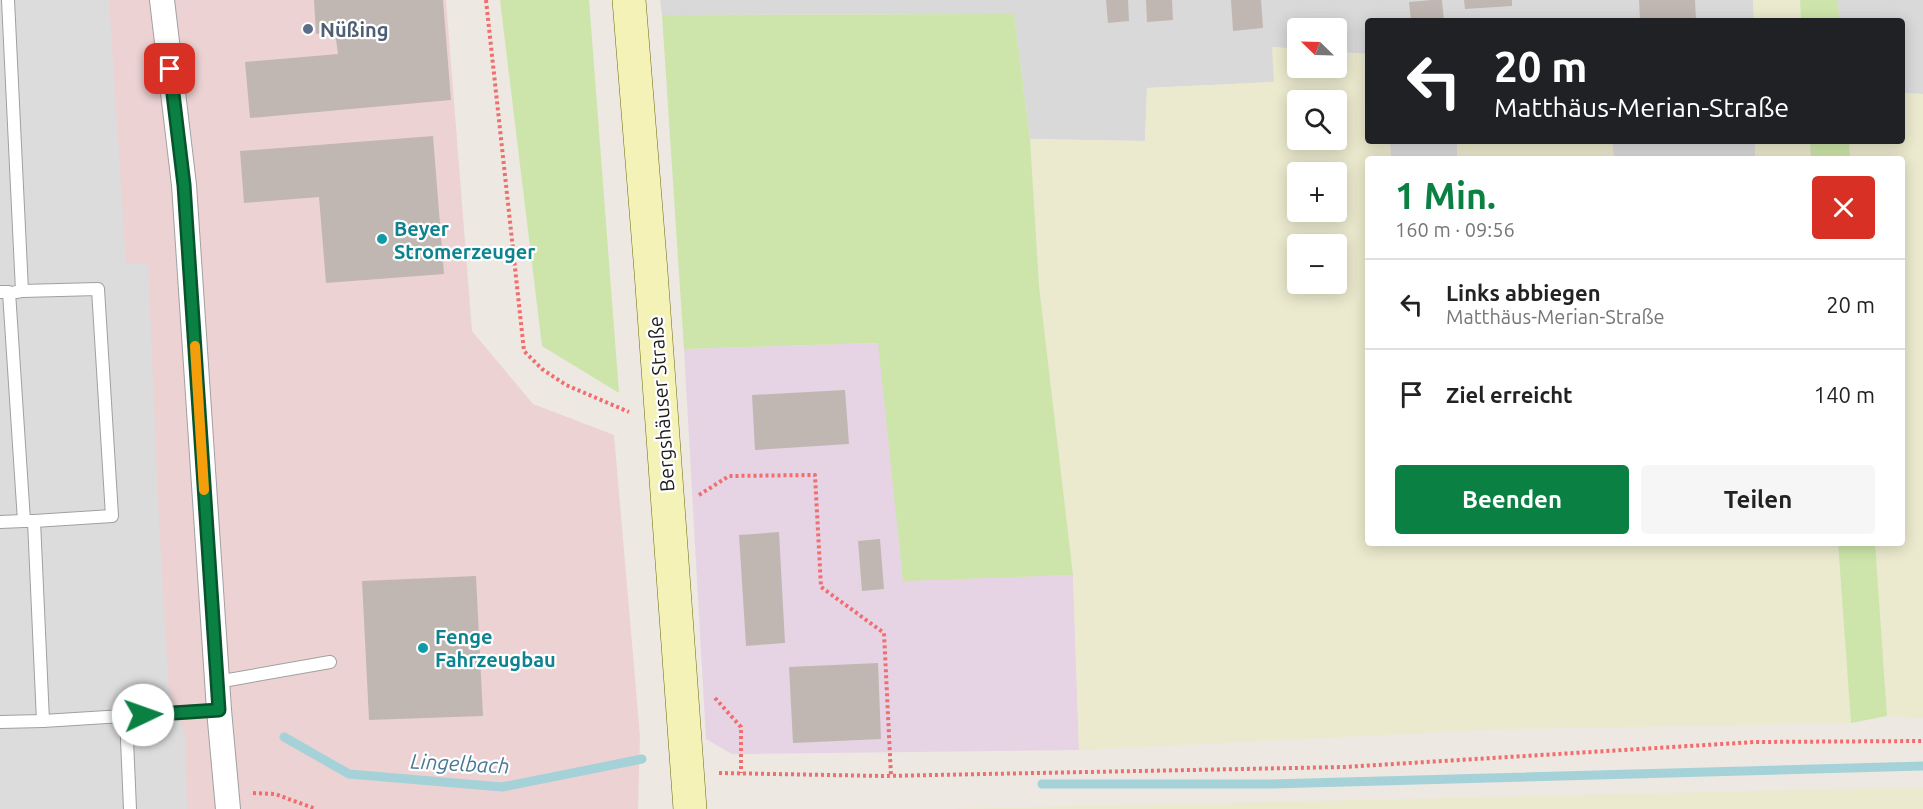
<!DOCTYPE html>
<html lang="de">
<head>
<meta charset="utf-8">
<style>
  :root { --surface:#fff; --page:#f6f6f6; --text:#222; --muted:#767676; --line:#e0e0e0; --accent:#0b8043 }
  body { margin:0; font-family:Ubuntu,sans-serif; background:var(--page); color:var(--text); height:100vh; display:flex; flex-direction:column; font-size:22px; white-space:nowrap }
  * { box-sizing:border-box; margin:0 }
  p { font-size:20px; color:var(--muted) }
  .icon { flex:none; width:33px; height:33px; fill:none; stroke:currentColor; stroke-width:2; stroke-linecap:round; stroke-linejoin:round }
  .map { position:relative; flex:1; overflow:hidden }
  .details { position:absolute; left:1365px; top:156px; width:540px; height:390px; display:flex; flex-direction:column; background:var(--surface); border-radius:6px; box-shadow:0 3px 15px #0003 }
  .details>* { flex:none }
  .banner { position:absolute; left:1365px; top:18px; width:540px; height:126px; border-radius:6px; box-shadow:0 3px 15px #0003; background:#202124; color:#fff; overflow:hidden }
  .needle { width:39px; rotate:293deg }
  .fabs { position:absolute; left:1287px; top:18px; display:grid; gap:12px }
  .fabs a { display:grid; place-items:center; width:60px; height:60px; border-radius:6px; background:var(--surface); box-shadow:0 3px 15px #0003; font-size:30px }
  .pin { position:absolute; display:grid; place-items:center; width:51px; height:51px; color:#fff; margin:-26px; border-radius:12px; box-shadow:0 3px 9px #0006 }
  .me { position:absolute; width:66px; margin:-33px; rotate:87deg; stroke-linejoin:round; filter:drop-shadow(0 0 4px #0008) }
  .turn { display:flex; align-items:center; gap:21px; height:126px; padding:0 30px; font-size:27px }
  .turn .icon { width:78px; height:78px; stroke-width:2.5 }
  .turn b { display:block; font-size:42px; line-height:51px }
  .round { display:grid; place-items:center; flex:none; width:63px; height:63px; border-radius:6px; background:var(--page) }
  .summary { display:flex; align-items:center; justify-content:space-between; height:102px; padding:0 30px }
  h1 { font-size:36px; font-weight:600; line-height:45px; color:var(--accent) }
  .button { display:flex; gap:12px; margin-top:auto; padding:12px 30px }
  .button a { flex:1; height:69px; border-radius:6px; background:var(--accent); color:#fff; font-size:24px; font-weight:600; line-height:69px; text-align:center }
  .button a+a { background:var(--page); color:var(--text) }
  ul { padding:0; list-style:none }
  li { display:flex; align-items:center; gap:18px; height:90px; padding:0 30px; border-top:2px solid var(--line) }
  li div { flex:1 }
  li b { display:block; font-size:22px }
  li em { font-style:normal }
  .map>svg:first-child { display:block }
  .residential { fill:#dad9d9 }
  .commercial { fill:#edd2d3 }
  .industrial { fill:#e6d4e4 }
  .farmland { fill:#ebeace; fill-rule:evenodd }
  .grass { fill:#cde5aa }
  .parking { fill:#dcdcdc }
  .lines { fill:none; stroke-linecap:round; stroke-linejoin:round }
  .stream { stroke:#a4d2d8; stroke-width:9 }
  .building { fill:#c1b7b2 }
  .lane-casing { stroke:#a0a0a0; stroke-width:14 }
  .street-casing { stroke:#a0a0a0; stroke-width:26 }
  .secondary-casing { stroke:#6b6b0b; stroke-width:34 }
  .path { stroke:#f16e6f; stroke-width:4; stroke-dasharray:3 3; stroke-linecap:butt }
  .lane { stroke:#fff; stroke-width:12 }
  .street { stroke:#fff; stroke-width:24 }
  .secondary { stroke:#f5f2b8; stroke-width:33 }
  .route-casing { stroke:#07532c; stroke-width:15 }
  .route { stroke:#0b8043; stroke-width:10 }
  .slow { stroke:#f59e0b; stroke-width:10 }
  .service-dot { fill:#5c6f8a; stroke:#fff; stroke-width:2 }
  .culture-dot { fill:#0f9aa8; stroke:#fff; stroke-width:2 }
  .labels { text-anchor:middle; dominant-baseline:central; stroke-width:4.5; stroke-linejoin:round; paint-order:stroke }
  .service-label { font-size:20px; font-weight:bold; fill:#4e5e75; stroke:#fff; text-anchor:start }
  .culture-label { font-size:20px; font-weight:bold; fill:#0d838f; stroke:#fff; text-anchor:start }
  .street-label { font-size:20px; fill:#1c1c1c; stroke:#fff }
  .water-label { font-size:21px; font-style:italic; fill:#487896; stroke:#fff }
</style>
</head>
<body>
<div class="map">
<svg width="1923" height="809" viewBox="0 0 1923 809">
  <rect width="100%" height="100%" fill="#ede8e2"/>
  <g class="residential">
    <path d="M660 0H1753L1754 21H1368V54L1337 52 1336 28H1298L1297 49 1273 47 1275 82 1147 88 1145 141 1030 139 1014 14 662 15Z"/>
    <path d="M1838 0H1923V94L1902 93V21H1839Z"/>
    <path d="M1390 141H1457V159H1391Z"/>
    <path d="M1612 141H1755V159H1614Z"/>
  </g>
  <path class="commercial" d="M0 0H446L472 331 533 404 614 435 640 736 638 809H0Z"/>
  <path class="industrial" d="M879 343 903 580 1073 575 1079 750 732 754 706 739 684 349Z"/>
  <g class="farmland">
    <path d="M1753 0H1800L1801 21H1754Z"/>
    <path d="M1272 47 1297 49 1298 68H1336L1337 52 1368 54V141H1390L1391 159H1368V543H1838L1851 723 1506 729 1079 750 1073 575 1039 286 1030 139 1145 141 1147 88 1274 82ZM1298 100H1336V140H1298ZM1298 172H1336V212H1298ZM1298 244H1336V284H1298Z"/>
    <path d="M1902 93 1923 94V718L1887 716 1875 543H1902V159H1850L1849 141H1902Z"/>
    <path d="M1457 141H1612L1614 159H1457Z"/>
    <path d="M1755 141H1810L1811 159H1755Z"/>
    <path d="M1923 787V809H950L1541 796Z"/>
  </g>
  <g class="grass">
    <path d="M500 0H589L619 393 542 346Z"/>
    <path d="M1800 0H1838L1839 21H1801Z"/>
    <path d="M1014 14 1030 139 1039 286 1073 575 903 581 878 343 684 349 662 15Z"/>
    <path d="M1810 141H1849L1850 159H1811Z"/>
    <path d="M1838 543H1875L1887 716 1851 723Z"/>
  </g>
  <path class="parking" d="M0 0H109L126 264H148L159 522 169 693 185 734 187 809H0Z"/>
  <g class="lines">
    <g class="stream">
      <path d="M284 737 349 774 502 787 642 759"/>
      <path d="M1042 784H1272L1923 766"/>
    </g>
  </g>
  <g class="building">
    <path d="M314 0H443L451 100 250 118 245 62 338 54 335 32 316 34Z"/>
    <path d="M1106 0H1128L1129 21 1108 23Z"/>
    <path d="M1146 0H1172L1173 20 1147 22Z"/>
    <path d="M1231 0H1261L1263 28 1233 31Z"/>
    <path d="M1432 0H1442L1444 21H1411L1409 2Z"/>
    <path d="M1464 0H1512V6L1465 9Z"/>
    <path d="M1639 0H1695L1696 21H1640Z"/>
    <path d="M433 136 444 274 326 283 319 197 244 203 240 151Z"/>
    <path d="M845 390 849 444 755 450 752 395Z"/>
    <path d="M779 532 785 643 746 646 739 535Z"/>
    <path d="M880 539 884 589 862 591 858 541Z"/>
    <path d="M476 576 483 716 369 720 362 581Z"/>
    <path d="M878 663 881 739 793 743 789 667Z"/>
  </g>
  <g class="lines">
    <defs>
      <g id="lane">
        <path d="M8 0 22 291 16 292"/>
        <path d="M22 291 98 289 112 516 34 521"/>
        <path d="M0 292H9L24 521H34L43 721 0 722"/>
        <path d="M0 522 24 521"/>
        <path d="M217 682 330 662"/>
        <path d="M126 716 130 809"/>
        <path d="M43 721 219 710"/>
      </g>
      <path id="street" d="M162 0 184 185 219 710 228 809"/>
      <path id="secondary" d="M629 0 651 272 690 809"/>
    </defs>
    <use href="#lane" class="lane-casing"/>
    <use href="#street" class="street-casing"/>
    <use href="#secondary" class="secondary-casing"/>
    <g class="path">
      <path d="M486 0 524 351 542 369 566 385 629 412"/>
      <path d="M699 495 729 476 815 475 821 587 884 633 891 776"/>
      <path d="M715 698 741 727V773"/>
      <path d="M719 773 883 776 1344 767 1755 742 1923 741"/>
      <path d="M253 793 275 794 316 809"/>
    </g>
    <use href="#lane" class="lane"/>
    <use href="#street" class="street"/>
    <use href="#secondary" class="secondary"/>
  </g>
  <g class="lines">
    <defs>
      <path id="route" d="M143 715 219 710 184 185 170 69"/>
    </defs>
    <use href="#route" class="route-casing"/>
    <use href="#route" class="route"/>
    <path class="slow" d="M195 346 204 490"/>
  </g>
  <circle class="service-dot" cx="308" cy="29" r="6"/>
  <g class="culture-dot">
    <circle cx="382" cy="239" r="6"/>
    <circle cx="423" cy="648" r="6"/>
  </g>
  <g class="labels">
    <g class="service-label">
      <text x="320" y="29">Nüßing</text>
    </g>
    <g class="culture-label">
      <text x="394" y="228">Beyer<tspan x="394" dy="23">Stromerzeuger</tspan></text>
      <text x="435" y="636">Fenge<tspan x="435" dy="23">Fahrzeugbau</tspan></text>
    </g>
    <g class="street-label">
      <text transform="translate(661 404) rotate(-94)">Bergshäuser Straße</text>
    </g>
    <g class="water-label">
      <text transform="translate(460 763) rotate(3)">Lingelbach</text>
    </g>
  </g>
</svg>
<div class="fabs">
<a><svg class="needle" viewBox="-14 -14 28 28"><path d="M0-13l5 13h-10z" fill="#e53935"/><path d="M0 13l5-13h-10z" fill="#767676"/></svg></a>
<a><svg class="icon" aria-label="search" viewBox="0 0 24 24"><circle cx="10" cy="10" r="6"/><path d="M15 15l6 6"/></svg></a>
<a>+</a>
<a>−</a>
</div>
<div class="pin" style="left:170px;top:69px;background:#d93025"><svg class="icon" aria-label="arrive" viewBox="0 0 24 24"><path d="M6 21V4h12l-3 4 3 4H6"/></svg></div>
<svg class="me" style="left:143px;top:715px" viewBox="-20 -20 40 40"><circle r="19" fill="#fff"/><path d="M0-13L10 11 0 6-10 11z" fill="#0b8043"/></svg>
<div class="banner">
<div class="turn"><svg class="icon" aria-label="left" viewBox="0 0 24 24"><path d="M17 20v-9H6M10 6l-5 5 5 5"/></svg><div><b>20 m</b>Matthäus-Merian-Straße</div></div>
</div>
<section class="details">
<div class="summary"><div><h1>1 Min.</h1><p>160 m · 09:56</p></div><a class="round" style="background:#d93025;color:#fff"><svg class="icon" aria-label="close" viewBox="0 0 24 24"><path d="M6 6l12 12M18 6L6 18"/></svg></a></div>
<ul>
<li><svg class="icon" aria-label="left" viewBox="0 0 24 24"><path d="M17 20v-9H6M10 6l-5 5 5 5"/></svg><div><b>Links abbiegen</b><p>Matthäus-Merian-Straße</p></div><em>20 m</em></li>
<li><svg class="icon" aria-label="arrive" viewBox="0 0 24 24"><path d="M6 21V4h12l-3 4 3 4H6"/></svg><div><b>Ziel erreicht</b></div><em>140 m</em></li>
</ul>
<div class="button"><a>Beenden</a><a>Teilen</a></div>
</section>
</div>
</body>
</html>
